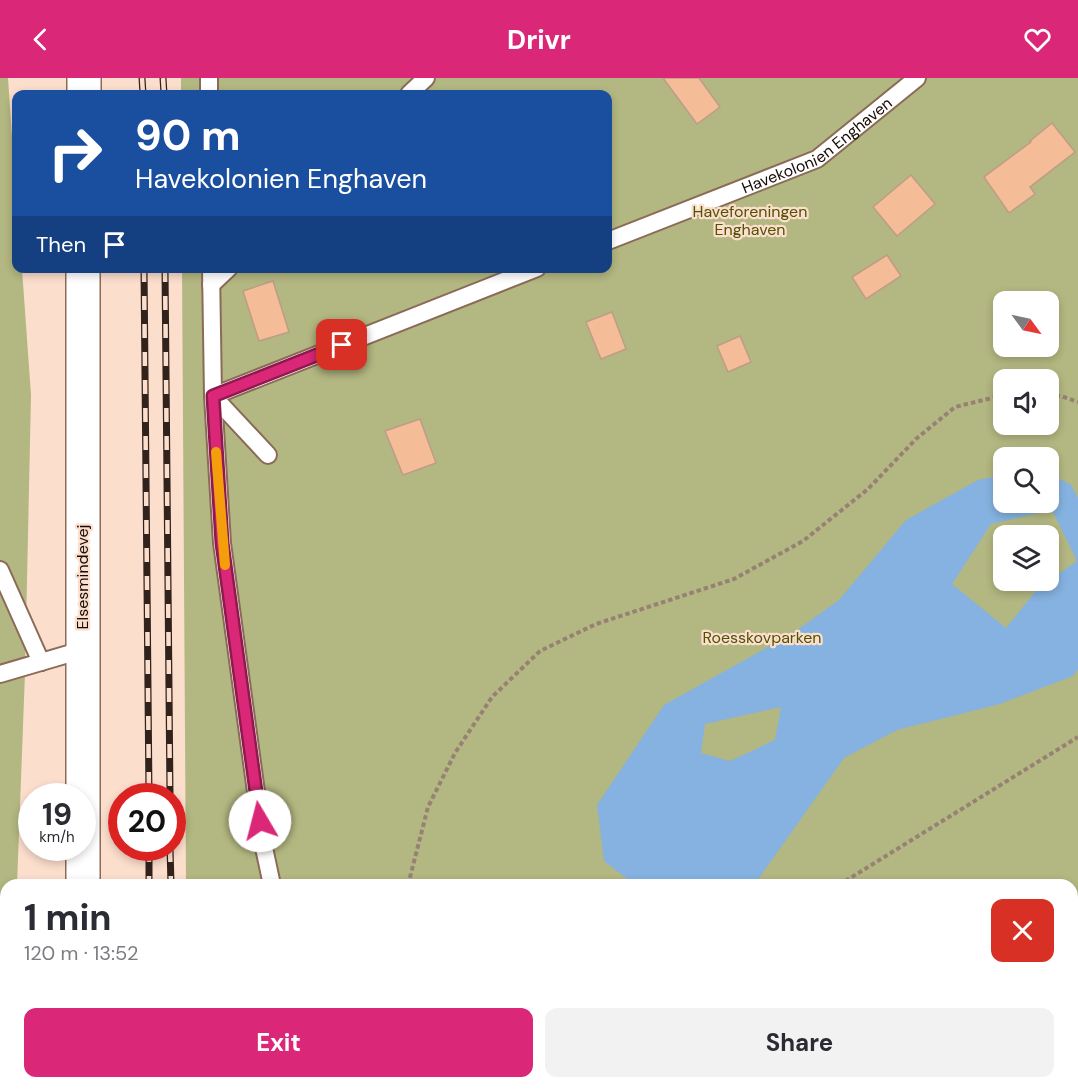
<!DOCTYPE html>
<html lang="en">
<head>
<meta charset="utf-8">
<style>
  :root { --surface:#fff; --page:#f2f2f3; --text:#2b2b33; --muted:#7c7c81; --accent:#db2777 }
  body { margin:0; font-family:"DM Sans",sans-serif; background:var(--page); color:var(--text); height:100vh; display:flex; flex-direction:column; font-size:22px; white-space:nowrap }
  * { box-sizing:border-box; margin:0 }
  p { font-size:20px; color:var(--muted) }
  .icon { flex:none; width:33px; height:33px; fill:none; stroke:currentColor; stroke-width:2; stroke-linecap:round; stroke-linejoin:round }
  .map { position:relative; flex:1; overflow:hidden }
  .side { position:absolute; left:0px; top:801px; width:1078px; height:210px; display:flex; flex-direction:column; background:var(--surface); border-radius:18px 18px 0 0; box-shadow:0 3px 9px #0003 }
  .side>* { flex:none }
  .hud { position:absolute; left:12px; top:12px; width:600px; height:183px; border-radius:12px; box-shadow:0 3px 9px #0003; background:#1a4fa0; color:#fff; overflow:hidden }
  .needle { width:39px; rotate:123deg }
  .tools { position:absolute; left:993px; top:213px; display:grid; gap:12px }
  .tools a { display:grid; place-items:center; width:66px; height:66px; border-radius:12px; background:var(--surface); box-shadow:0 3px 9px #0003; font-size:30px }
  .speed { position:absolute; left:18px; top:705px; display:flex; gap:12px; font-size:30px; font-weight:700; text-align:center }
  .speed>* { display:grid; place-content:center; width:78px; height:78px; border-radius:50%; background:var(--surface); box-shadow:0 3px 9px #0003; line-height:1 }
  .speed small { font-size:15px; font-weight:400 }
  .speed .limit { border:9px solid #d22; background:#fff; color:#111 }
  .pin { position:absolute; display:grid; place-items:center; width:51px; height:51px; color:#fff; margin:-26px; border-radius:12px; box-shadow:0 3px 9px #0006 }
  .me { position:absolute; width:66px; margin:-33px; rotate:352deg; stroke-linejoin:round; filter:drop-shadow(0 0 4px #0008) }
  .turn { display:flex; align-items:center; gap:21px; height:126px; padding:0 24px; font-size:27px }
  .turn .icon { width:78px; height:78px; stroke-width:2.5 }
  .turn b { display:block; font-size:42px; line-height:51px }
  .then { display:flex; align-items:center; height:57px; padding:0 24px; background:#0003; gap:12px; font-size:22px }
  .round { display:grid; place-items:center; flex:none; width:63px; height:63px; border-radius:12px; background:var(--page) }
  .headline { display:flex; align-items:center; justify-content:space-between; height:102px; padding:0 24px }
  h1 { font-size:36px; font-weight:700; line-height:45px }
  .action { display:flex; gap:12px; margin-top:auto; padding:12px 24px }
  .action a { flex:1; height:69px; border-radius:12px; background:var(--accent); color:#fff; font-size:24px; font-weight:700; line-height:69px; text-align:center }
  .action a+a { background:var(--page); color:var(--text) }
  header { display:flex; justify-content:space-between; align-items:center; height:78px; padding:0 24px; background:var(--accent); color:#fff; font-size:27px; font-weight:700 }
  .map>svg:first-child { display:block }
  .green { fill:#b3b781; fill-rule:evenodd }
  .water { fill:#85b2e0; fill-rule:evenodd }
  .building { fill:#f5bd97; stroke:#be9c87; stroke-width:1.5 }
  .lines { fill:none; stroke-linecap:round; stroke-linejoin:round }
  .service-casing { stroke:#8b6b58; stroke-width:20 }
  .minor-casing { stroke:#8b6b58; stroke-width:36 }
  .path { stroke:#978175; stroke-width:4; stroke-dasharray:4.5 3; stroke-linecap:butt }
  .service { stroke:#fff; stroke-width:16 }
  .minor { stroke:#fff; stroke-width:33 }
  .rail-casing { stroke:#31221b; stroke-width:7 }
  .rail { stroke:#fcdecd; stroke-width:4.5; stroke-dasharray:14; stroke-linecap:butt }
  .route-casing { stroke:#8e194d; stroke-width:15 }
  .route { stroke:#db2777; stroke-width:10 }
  .slow { stroke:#f59e0b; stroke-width:10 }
  .labels { text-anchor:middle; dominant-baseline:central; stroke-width:4.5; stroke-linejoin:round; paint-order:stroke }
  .street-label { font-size:16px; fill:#160a04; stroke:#fcdecd }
  .park-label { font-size:16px; fill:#505205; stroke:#fcdecd }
</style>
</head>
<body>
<header><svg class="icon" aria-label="back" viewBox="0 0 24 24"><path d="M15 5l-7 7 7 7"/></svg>Drivr<svg class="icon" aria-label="heart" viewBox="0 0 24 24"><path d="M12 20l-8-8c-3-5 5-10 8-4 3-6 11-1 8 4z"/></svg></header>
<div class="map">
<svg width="1078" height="1011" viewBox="0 0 1078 1011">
  <rect width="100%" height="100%" fill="#fcdecd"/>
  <g class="green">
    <path d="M0 0H8L16 117V190L22 191 31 317 25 595 17 807H6V1005H10V1011H0Z"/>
    <path d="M181 0H1078V879L1073 887 1072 807H186L182 191 608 190V16H181ZM1004 224H1048V268H1004ZM1004 302H1048V346H1004ZM1004 380H1048V424H1004ZM1004 458H1048V502H1004Z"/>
    <path d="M188 1005H983L979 1011H188Z"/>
  </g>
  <path class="water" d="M1049 395 1071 407 1078 420V591L1073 598 1000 626 897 652 844 680 754 807H635L604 783 597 727 664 627 793 555 839 522 906 442 978 402 1003 397 1004 424H1048ZM1052 432 1077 483 1038 510 1006 550 952 506 991 446ZM781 629 775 662 730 683 701 675 705 646Z"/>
  <g class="building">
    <path d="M663 0H699L720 29 697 46Z"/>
    <path d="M1052 45 1075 74 1030 109 1035 116 1009 135 984 99 1031 64 1030 63Z"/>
    <path d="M911 97 935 126 897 158 873 129Z"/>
    <path d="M887 177 901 198 866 221 852 199Z"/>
    <path d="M273 203 289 254 259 263 243 213Z"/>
    <path d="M612 234 626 271 601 281 586 244Z"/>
    <path d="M740 258 751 284 728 294 717 268Z"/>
    <path d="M420 341 436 385 403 397 385 353Z"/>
  </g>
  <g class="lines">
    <defs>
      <g id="service">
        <path d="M209 0V16"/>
        <path d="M409 16 426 0"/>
        <path id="s1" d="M608 163 817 81 917 0"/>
        <path d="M211 190 213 318 222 465 263 765 272 807"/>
        <path d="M211 207 229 190"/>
        <path d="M268 377 213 318 537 190"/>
        <path d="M0 492 41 584"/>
        <path d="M0 596 82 572"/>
        <path d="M306 1005V1011"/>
      </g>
      <g id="minor">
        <path d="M84 16V0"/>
        <path d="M83 807V190"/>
        <path d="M84 1005V1011"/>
      </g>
    </defs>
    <use href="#service" class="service-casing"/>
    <use href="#minor" class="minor-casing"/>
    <g class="path">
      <path d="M1048 317 1061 318 1078 324"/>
      <path d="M408 807 428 729 455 675 492 619 540 573 596 546 734 501 803 463 868 411 916 361 955 329 1004 317"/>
      <path d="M839 807 1078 659"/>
      <path d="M393 1005 394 1011"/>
      <path d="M579 1011 586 1005"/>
    </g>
    <use href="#service" class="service"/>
    <use href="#minor" class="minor"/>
    <defs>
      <g id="rail">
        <path d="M142 0 143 16"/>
        <path d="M163 0 164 16"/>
        <path d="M144 190 149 718"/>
        <path d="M165 190 170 718"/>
        <path d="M149 770V807"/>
        <path d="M170 770 171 807"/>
        <path d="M151 1005V1011"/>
        <path d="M172 1005 173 1011"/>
      </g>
    </defs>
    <use href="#rail" class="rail-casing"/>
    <use href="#rail" class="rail"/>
  </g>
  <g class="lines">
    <defs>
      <path id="route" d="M260 743 222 465 213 318 342 267"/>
    </defs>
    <use href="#route" class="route-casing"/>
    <use href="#route" class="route"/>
    <path class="slow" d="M216 374 225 487"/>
  </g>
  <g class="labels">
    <g class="street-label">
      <text stroke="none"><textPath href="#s1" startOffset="231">Havekolonien Enghaven</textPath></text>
      <text transform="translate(82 499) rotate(-90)">Elsesmindevej</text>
    </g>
    <g class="park-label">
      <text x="750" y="133">Haveforeningen<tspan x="750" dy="18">Enghaven</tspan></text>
      <text x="762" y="559">Roesskovparken</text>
    </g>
  </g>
</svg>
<div class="tools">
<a><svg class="needle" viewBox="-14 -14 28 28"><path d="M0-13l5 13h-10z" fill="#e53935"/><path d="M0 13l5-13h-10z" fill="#7c7c81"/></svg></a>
<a><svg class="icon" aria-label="sound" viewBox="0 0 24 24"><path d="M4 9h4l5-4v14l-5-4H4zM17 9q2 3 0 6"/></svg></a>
<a><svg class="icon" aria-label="search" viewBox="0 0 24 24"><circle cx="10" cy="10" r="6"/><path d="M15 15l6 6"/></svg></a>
<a><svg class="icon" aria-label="layers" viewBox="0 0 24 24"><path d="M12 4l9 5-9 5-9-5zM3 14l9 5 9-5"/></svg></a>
</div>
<div class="speed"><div>19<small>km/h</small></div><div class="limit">20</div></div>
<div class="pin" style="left:342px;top:267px;background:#d93025"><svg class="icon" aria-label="arrive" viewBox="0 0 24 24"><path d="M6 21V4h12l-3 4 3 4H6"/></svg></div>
<svg class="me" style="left:260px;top:743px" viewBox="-20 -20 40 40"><circle r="19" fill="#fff"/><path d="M0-13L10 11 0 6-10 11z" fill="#db2777"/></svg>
<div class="hud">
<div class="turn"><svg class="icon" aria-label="right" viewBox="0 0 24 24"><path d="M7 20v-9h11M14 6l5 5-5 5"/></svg><div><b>90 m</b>Havekolonien Enghaven</div></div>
<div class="then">Then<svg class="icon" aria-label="arrive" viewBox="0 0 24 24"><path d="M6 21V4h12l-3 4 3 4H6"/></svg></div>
</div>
<section class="side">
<div class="headline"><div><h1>1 min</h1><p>120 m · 13:52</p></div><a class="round" style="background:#d93025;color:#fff"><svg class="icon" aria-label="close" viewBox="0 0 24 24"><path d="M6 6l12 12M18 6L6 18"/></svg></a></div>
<div class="action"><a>Exit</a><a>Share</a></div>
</section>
</div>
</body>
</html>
